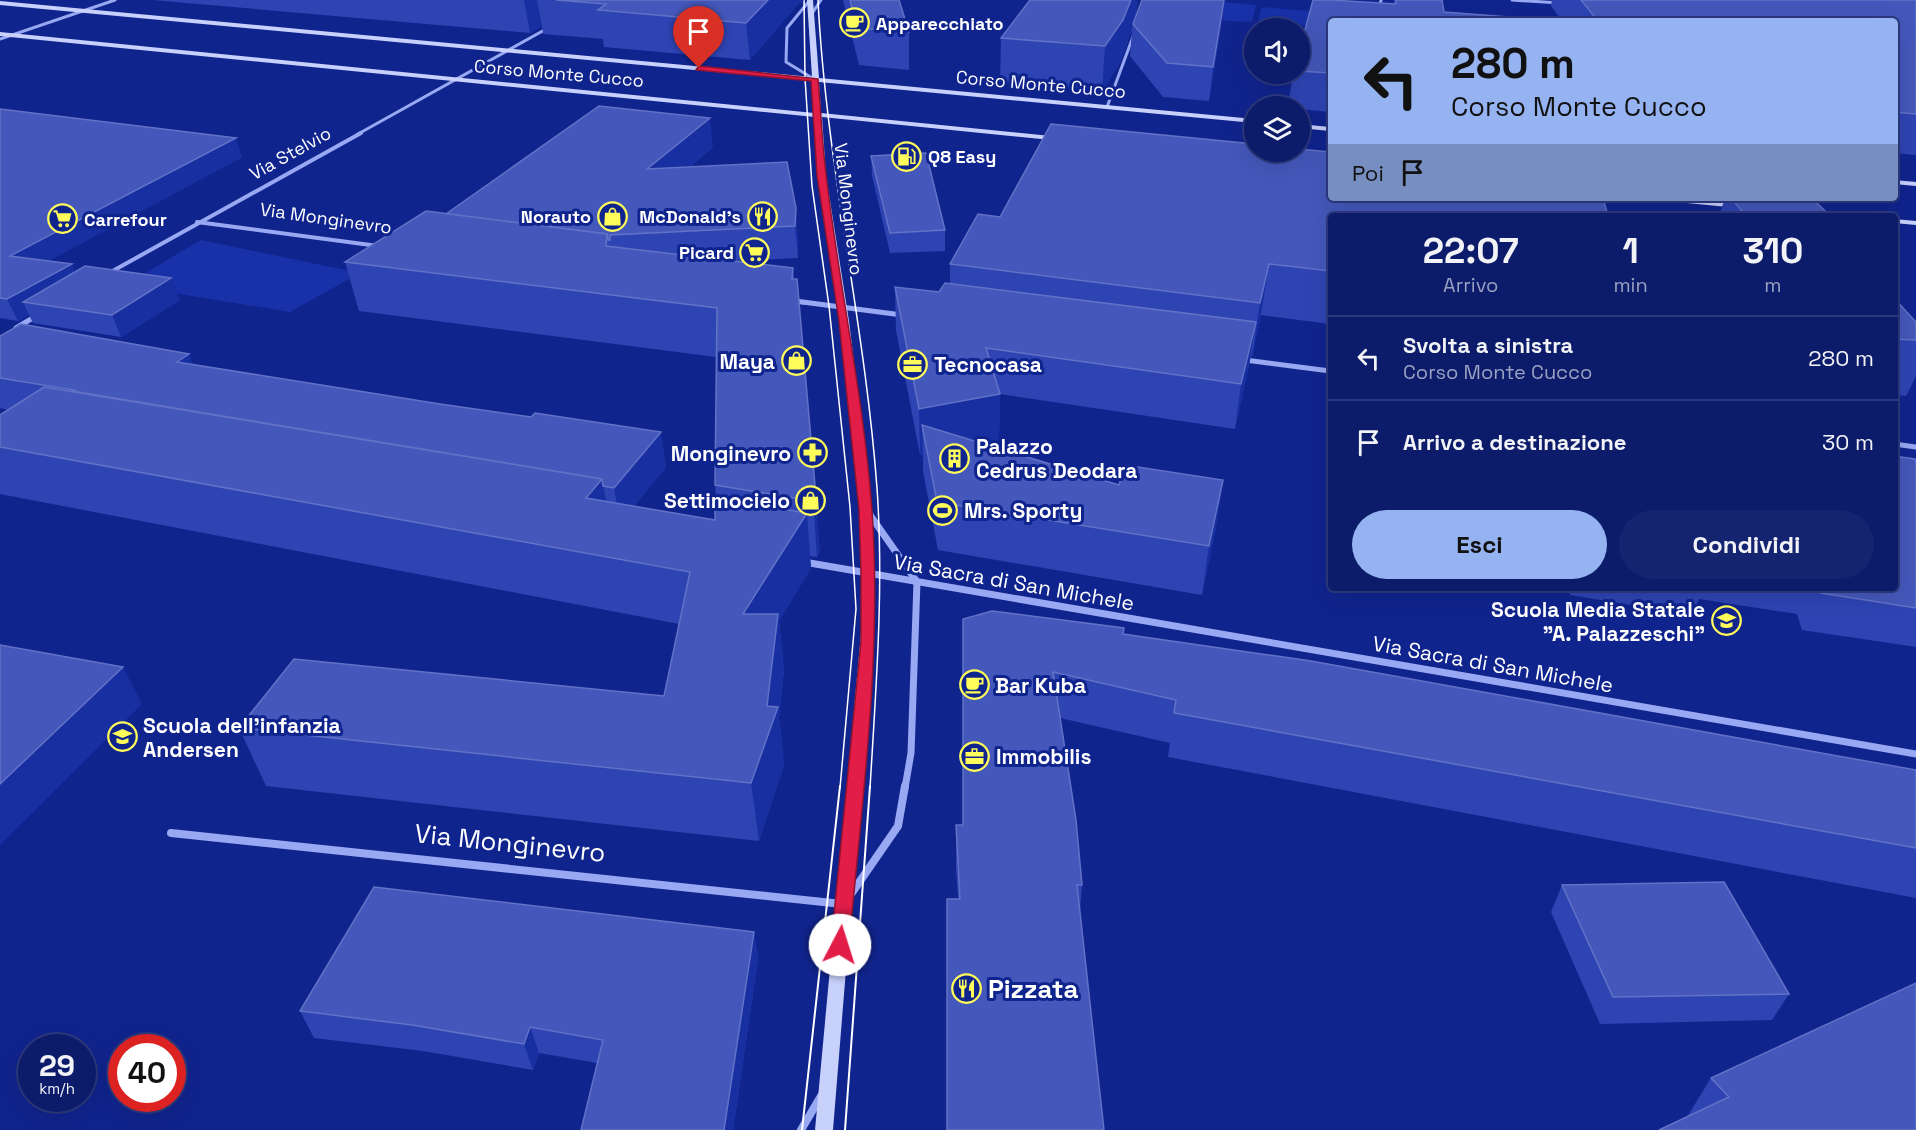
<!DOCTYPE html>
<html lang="it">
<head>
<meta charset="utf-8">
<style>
  :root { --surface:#0c1b6a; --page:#152470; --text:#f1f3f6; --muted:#9aa1c1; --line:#2c397e; --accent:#95b2f1 }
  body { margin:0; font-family:"Space Grotesk",sans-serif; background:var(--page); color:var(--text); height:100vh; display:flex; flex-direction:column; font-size:22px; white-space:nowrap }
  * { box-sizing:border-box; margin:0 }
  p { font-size:20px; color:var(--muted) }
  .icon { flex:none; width:33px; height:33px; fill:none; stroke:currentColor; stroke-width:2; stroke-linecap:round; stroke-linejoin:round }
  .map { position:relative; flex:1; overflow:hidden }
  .drawer { position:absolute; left:1328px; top:213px; width:570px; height:378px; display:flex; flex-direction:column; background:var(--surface); border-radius:6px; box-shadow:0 6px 24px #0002,0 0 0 2px var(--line) }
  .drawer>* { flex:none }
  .top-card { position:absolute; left:1328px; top:18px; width:570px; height:183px; border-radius:6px; box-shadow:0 6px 24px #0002,0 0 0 2px var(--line); background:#95b2f1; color:#111; overflow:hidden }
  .tools { position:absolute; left:1244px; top:18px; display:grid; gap:12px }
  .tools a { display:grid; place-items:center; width:66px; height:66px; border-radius:50%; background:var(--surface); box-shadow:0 6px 24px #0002,0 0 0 2px var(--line); font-size:30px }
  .speed { position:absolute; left:18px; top:1034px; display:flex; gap:12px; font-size:30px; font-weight:700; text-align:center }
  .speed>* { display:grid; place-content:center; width:78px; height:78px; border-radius:50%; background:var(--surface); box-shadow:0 6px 24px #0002,0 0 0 2px var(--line); line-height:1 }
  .speed small { font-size:15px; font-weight:400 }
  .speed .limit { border:9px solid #d22; background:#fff; color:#111 }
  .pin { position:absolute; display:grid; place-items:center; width:51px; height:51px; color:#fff; margin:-62px -26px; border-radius:50% 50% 50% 0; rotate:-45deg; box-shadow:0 0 6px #0007 }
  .pin .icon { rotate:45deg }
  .me { position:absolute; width:66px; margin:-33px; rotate:5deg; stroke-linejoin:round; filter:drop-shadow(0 0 4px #0008) }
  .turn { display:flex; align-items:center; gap:21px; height:126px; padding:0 24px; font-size:27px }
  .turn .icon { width:78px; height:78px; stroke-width:2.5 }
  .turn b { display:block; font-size:42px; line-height:51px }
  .then { display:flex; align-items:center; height:57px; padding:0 24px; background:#0003; gap:12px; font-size:22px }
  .eta { display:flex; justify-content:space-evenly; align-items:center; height:102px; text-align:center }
  .eta b { font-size:36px; font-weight:700; line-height:42px }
  .cta { display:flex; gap:12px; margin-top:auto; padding:12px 24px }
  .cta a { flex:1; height:69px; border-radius:36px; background:var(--accent); color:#111; font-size:24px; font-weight:700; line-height:69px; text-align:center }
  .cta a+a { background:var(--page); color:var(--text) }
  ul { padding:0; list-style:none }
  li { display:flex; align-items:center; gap:18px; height:84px; padding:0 24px; border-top:2px solid var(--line) }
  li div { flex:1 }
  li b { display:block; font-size:22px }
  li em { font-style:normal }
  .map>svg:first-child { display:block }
  .green { fill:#1831a8 }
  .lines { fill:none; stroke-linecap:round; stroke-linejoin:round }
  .street-far4 { stroke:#99a8f2; stroke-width:3 }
  .street-far3 { stroke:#99a8f2; stroke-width:4 }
  .street-far2 { stroke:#99a8f2; stroke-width:5 }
  .street-far1 { stroke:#99a8f2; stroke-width:7 }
  .street { stroke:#99a8f2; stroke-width:8 }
  .secondary { fill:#c8d0fc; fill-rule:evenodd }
  .tram-far1 { stroke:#fff; stroke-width:1.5 }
  .tram { stroke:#fff; stroke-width:2 }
  .wall { fill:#2e44b3 }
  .shaded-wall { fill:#182fa1 }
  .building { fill:#4458bb; stroke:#6272c6; stroke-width:1.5 }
  .route { fill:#e11d48; stroke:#92132f; stroke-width:1.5 }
  .labels { text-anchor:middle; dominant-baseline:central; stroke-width:6; stroke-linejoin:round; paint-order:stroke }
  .far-poi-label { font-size:18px; font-weight:bold; fill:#fff; stroke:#10248e; text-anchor:start }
  .far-street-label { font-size:18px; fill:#fff; stroke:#10248e }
  .poi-label { font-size:21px; font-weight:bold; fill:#fff; stroke:#10248e; text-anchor:start }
  .street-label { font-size:21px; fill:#fff; stroke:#10248e }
  .near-street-label { font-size:26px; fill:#fff; stroke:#10248e }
  .near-poi-label { font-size:26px; font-weight:bold; fill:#fff; stroke:#10248e; text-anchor:start }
</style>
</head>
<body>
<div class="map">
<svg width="1916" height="1130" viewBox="0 0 1916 1130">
  <rect width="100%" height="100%" fill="#10248e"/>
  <g class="green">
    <path d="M1220 2 1256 5 1252 22 1215 20Z"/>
    <path d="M1262 7 1346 14 1330 21V27L1258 22Z"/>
    <path d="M201 240 360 273 290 312 125 285Z"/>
  </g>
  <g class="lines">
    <g class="street-far4">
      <path d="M810 0 787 28 786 62 814 79"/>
      <path d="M1512 0 1560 3"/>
      <path d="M811 15 821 0"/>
      <path d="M1378 21 1381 0"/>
      <path d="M0 39 115 0"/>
      <path d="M1107 107 1134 34"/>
      <path d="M358 134 548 28"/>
    </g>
    <g class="street-far3">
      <path d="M197 222 378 246"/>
      <path d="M109 273 361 133"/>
      <path d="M793 301 807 303"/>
    </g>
    <g class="street-far2">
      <path d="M795 301 902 315"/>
      <path d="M16 328 36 316"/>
      <path d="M1245 360 1330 371"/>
      <path d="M1894 444 1916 447"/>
      <path d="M869 514 871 517"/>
    </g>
    <g class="street-far1">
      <path d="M870 515 917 582 911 753 905 788"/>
      <path d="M804 562 1916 754"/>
    </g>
    <g class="street">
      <path d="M171 833 842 904"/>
      <path d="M849 897 898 826 905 786"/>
      <path d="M801 1130 821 1096"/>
    </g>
    <g class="secondary">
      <path d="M807 0H813L819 78 1254 119V123L819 82 821 113 1061 137 1065 139 1061 141 822 117 826 175 849 321 872 509 875 612 833 1130H815L863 612 860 509 839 321 818 175 815 117 0 36V32L814 113 812 81 0 5V1L812 77Z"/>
      <path d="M1299 124 1330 127V131L1299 128Z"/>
      <path d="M1894 180 1916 182V186L1894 184Z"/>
      <path d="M1652 198H1680L1738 204 1742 206 1738 208 1656 200Z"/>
      <path d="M1809 212 1838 214 1842 216H1810L1808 214Z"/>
      <path d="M1894 219 1916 221V225L1894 223Z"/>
    </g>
    <g class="tram-far1">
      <path d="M804 0 805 78 812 186 829 306 850 507 856 609 840 788"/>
      <path d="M818 0C826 164 865 324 877 488 884 587 876 688 870 788"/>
    </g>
    <g class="tram">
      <path d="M802 1130 840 786"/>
      <path d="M845 1130 870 786"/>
    </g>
  </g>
  <g class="wall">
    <path d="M152 0H804L797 5 750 60 604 47 603 39 543 34 542 26 530 33Z"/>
    <path d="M843 0H899L909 32V70L859 65Z"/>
    <path d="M1030 0H1137L1136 16 1224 0 1221 26 1209 101 1163 97 1130 56 1132 29 1120 63 1102 91 1000 82 1001 38Z"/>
    <path d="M1313 0H1332L1394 4V0H1442L1444 12 1562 21 1551 6 1552 0H1916V155L1894 153V21H1330V112L1299 109V106H1288L1293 74H1299V52Z"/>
    <path d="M0 109 242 157 48 261 75 272 180 300 121 337 33 323 29 315 18 321 0 318Z"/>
    <path d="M713 147 690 167 787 162 798 240V258L732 261 793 268 820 552 817 557 810 556 811 568 779 621 784 670 779 717 784 765 759 841 266 786 239 728 664 696 679 624 0 494V415L8 410 0 408V336L193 365 666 467 634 506 715 520 716 498 715 485 716 357 359 311 345 262 446 214Z"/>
    <path d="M871 156 945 230V251L890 253 872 175Z"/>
    <path d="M1725 198H1783L1830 216H1719Z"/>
    <path d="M1330 216V324L1261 315 1252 356H1251L1235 429 1000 394 999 440 980 443 1119 485 1223 480 1216 527 1202 595 938 550 923 471V454L920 455 896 330 895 287 939 292 950 283V264L1000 217Z"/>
    <path d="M1894 298 1916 322V376L1906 396 1894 395Z"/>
    <path d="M1916 461V647L1802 630 1797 614 1699 599 1692 615 1570 595 1569 588H1894Z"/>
    <path d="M963 619 1124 634 1916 770V898L1168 757 1170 743 1060 718 1082 885 1080 911 958 899 956 869V825H963Z"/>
    <path d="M1562 885 1789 994 1772 1020 1600 1024 1551 912Z"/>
    <path d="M754 932 758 959 733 1130H581L597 1063 539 1053 533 1070 423 1051 314 1038 300 1011Z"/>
    <path d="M1711 1078 1916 1130 1687 1117Z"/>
  </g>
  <g class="shaded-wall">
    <path d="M524 0H537L542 26 530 33Z"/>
    <path d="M768 0H804L797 5 750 60 746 23Z"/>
    <path d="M1131 0H1137L1135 20 1133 24 1132 29 1120 63 1102 91 1105 46Z"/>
    <path d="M1224 0 1221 26 1209 101 1213 67Z"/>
    <path d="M710 118 713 147 652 199 647 169Z"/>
    <path d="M236 138 242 157 19 277 10 256Z"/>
    <path d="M796 208 798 240V258L795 226Z"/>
    <path d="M72 264 81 286 23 302 29 315 18 321 7 299Z"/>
    <path d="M1269 264 1261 315 1252 356 1260 303Z"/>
    <path d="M171 278 180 300 121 337 112 315Z"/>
    <path d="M1256 322 1249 365 1235 429 1241 384Z"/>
    <path d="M189 354 202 386 177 362Z"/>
    <path d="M1000 394 999 440 928 453 922 425 923 454 920 455 919 409Z"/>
    <path d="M661 432 666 467 620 523 614 488Z"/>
    <path d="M602 479 612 533 586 498Z"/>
    <path d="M1223 480 1216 527 1202 595 1209 546Z"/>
    <path d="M816 497 820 552 817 557 813 501Z"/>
    <path d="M807 513 811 568 779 621 784 670 779 717 784 765 759 841 751 783 743 614Z"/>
    <path d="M123 667 142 704 0 845V784Z"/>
    <path d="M754 932 758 959 733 1130H724Z"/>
    <path d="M530 1027 539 1053 533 1070 524 1044Z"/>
  </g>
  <g class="building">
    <path d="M556 0H768L746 23 598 10 606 4Z"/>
    <path d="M850 0H899L909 32 857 28Z"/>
    <path d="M1030 0H1131L1123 20 1105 46 1001 38Z"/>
    <path d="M1142 0H1224L1213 67 1167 63 1133 24Z"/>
    <path d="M1313 0H1332L1396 4V0H1442L1444 12 1563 21H1330V73L1299 71V52Z"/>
    <path d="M1581 0H1916V114L1894 112V21H1598Z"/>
    <path d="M599 106 710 118 647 169 787 162 796 208 795 226 610 235V240H608L607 234 446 214Z"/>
    <path d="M0 109 236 138 10 256 72 264 7 299 0 298Z"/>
    <path d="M1051 124 1254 144V152H1299V149L1330 152V198H1603L1608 216H1330V271L1269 264 1260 303 950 264 978 214 1000 217Z"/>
    <path d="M926 153 945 230 890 233 871 156Z"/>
    <path d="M1731 198H1783L1815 201 1830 216H1746Z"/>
    <path d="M426 211 607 234 606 246 793 268 792 279H797L816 497 813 501 715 485 717 308 345 262Z"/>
    <path d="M85 266 171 278 112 315 23 302Z"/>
    <path d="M945 283 1256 322 1241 384 986 348 1000 394 919 409 895 287 939 292Z"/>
    <path d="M1894 298 1916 322V340L1894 339Z"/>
    <path d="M21 324 189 354 177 362 440 404 531 417 535 413 661 432 614 488 603 486 602 479 72 391 74 390 0 378V336Z"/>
    <path d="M44 387 602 479 586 498 715 520V498L807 513 743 614H778L767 706 778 707 751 783 239 728 294 659 664 696 690 572 0 447V415Z"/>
    <path d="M922 425 1119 485 1125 465 1223 480 1209 546 937 502Z"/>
    <path d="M1894 456 1915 459 1916 461V608L1821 593 1818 588H1894Z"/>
    <path d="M992 611 1124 628 1123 634 1311 661 1916 770V848L1174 713 1176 700 1053 672 1076 820 1082 885H1077L1104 1130H947V899H960L956 825H963V619Z"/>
    <path d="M0 645 123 667 0 784Z"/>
    <path d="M1724 882 1789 994 1613 997 1562 885Z"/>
    <path d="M374 887 754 932 724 1130H581L603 1040 530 1027 524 1044 412 1025 300 1011Z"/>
    <path d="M1916 983V1130H1659L1729 1097 1711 1078Z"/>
  </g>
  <path class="route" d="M699 66 818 79C821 111 822 143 826 174 839 287 864 398 872 511 882 656 862 801 849 945L847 951 840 953 833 951 831 945 861 641V573L859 509 839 321 817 175 811 81 696 70Z"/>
  <defs>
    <symbol id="cafe-ring" viewBox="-11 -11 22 22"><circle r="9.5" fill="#10248e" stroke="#fffd5a" stroke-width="1.5"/><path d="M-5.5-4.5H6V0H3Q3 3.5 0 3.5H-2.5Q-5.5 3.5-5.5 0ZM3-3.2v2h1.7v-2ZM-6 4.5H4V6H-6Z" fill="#fffd5a"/></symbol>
    <symbol id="fuel-ring" viewBox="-11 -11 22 22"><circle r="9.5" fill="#10248e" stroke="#fffd5a" stroke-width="1.5"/><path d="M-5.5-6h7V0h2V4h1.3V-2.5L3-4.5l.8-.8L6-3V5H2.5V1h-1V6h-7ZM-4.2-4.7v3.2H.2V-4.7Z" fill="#fffd5a"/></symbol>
    <symbol id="shop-ring" viewBox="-11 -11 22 22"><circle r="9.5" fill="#10248e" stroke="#fffd5a" stroke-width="1.5"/><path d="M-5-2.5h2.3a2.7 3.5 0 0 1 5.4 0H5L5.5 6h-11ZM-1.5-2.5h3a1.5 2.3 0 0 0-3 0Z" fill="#fffd5a"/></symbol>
    <symbol id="restaurant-ring" viewBox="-11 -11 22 22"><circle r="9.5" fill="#10248e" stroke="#fffd5a" stroke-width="1.5"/><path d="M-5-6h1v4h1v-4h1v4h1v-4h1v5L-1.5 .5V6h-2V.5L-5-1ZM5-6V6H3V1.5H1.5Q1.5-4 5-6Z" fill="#fffd5a"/></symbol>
    <symbol id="supermarket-ring" viewBox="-11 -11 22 22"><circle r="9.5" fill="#10248e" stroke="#fffd5a" stroke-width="1.5"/><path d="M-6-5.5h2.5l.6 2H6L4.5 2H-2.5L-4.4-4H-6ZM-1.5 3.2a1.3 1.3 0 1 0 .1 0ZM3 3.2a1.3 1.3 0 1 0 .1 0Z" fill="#fffd5a"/></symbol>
    <symbol id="office-ring" viewBox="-11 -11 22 22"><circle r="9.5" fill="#10248e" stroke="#fffd5a" stroke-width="1.5"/><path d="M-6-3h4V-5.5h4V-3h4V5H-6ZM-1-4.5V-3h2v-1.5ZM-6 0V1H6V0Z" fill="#fffd5a"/></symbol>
    <symbol id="pharmacy-ring" viewBox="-11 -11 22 22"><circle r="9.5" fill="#10248e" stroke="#fffd5a" stroke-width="1.5"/><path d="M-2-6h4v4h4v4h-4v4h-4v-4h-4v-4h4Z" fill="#fffd5a"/></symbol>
    <symbol id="building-ring" viewBox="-11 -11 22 22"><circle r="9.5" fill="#10248e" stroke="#fffd5a" stroke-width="1.5"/><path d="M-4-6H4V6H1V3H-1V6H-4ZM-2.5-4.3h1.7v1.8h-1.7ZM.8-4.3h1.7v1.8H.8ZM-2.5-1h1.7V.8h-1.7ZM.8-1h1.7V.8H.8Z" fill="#fffd5a"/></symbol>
    <symbol id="stadium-ring" viewBox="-11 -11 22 22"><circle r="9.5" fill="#10248e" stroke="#fffd5a" stroke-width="1.5"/><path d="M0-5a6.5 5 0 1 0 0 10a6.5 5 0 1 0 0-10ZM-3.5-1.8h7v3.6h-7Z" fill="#fffd5a"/></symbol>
    <symbol id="school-ring" viewBox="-11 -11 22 22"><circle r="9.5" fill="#10248e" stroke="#fffd5a" stroke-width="1.5"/><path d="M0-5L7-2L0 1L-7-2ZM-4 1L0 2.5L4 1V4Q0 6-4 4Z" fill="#fffd5a"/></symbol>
  </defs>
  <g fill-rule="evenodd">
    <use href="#cafe-ring" x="838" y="6" width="33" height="33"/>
    <use href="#fuel-ring" x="890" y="140" width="33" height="33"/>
    <use href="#shop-ring" x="596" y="200" width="33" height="33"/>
    <use href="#restaurant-ring" x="746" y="200" width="33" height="33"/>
    <use href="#supermarket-ring" x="46" y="202" width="33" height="33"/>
    <use href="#supermarket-ring" x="738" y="236" width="33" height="33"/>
    <use href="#shop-ring" x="780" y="344" width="33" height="33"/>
    <use href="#office-ring" x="896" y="348" width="33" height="33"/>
    <use href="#pharmacy-ring" x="796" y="436" width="33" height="33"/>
    <use href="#building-ring" x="938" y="442" width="33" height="33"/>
    <use href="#shop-ring" x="794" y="484" width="33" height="33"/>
    <use href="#stadium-ring" x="926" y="494" width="33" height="33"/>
    <use href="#school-ring" x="1710" y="604" width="33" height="33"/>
    <use href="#cafe-ring" x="958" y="668" width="33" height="33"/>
    <use href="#school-ring" x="106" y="720" width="33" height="33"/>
    <use href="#office-ring" x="958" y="740" width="33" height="33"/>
    <use href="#restaurant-ring" x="950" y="972" width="33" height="33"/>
  </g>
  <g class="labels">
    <g class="far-poi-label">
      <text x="876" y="23">Apparecchiato</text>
      <text x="928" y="156">Q8 Easy</text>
      <text x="591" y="216" text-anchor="end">Norauto</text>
      <text x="741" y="216" text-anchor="end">McDonald's</text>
      <text x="84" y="219">Carrefour</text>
      <text x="734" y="252" text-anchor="end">Picard</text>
    </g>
    <g class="far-street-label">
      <text transform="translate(559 73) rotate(5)">Corso Monte Cucco</text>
      <text transform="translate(1041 84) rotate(5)">Corso Monte Cucco</text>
      <text transform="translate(290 153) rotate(-29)">Via Stelvio</text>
      <text transform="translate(849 209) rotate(83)">Via Monginevro</text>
      <text transform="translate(326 218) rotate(8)">Via Monginevro</text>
    </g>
    <g class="poi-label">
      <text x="775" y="361" text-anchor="end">Maya</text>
      <text x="934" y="364">Tecnocasa</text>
      <text x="976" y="446">Palazzo<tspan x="976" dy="24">Cedrus Deodara</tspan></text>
      <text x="791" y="453" text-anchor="end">Monginevro</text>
      <text x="790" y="500" text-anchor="end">Settimocielo</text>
      <text x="964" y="510">Mrs. Sporty</text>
      <text x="1705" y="609" text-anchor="end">Scuola Media Statale<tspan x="1705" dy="24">"A. Palazzeschi"</tspan></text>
      <text x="995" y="685">Bar Kuba</text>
      <text x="143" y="725">Scuola dell'infanzia<tspan x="143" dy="24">Andersen</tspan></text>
      <text x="996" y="756">Immobilis</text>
    </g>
    <g class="street-label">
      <text transform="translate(1014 582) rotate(10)">Via Sacra di San Michele</text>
      <text transform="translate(1493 664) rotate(10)">Via Sacra di San Michele</text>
    </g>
    <g class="near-street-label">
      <text transform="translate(510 843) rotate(6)">Via Monginevro</text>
    </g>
    <g class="near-poi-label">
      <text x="988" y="989">Pizzata</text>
    </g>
  </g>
</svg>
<div class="tools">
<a><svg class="icon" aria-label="sound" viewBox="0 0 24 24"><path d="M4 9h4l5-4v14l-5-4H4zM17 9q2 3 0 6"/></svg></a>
<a><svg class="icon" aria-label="layers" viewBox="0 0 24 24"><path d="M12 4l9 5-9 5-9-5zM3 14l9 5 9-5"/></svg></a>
</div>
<div class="speed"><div>29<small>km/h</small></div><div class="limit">40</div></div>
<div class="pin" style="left:699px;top:68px;background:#d93025"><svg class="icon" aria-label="arrive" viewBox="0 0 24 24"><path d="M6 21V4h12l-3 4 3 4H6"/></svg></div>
<svg class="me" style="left:840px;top:945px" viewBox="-20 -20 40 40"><circle r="19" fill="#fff"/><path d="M0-13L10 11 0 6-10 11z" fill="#e11d48"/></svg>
<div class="top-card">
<div class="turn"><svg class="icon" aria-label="left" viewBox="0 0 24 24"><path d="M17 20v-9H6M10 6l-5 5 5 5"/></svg><div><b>280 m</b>Corso Monte Cucco</div></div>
<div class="then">Poi<svg class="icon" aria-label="arrive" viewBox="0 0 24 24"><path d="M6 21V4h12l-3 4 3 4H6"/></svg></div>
</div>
<section class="drawer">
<div class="eta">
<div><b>22:07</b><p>Arrivo</p></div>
<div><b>1</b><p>min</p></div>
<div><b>310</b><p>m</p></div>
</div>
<ul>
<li><svg class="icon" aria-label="left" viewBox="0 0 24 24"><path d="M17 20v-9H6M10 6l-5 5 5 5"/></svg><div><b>Svolta a sinistra</b><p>Corso Monte Cucco</p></div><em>280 m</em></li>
<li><svg class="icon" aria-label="arrive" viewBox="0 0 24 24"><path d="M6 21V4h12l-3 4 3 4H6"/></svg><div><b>Arrivo a destinazione</b></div><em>30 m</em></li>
</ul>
<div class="cta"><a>Esci</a><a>Condividi</a></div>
</section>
</div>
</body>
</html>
